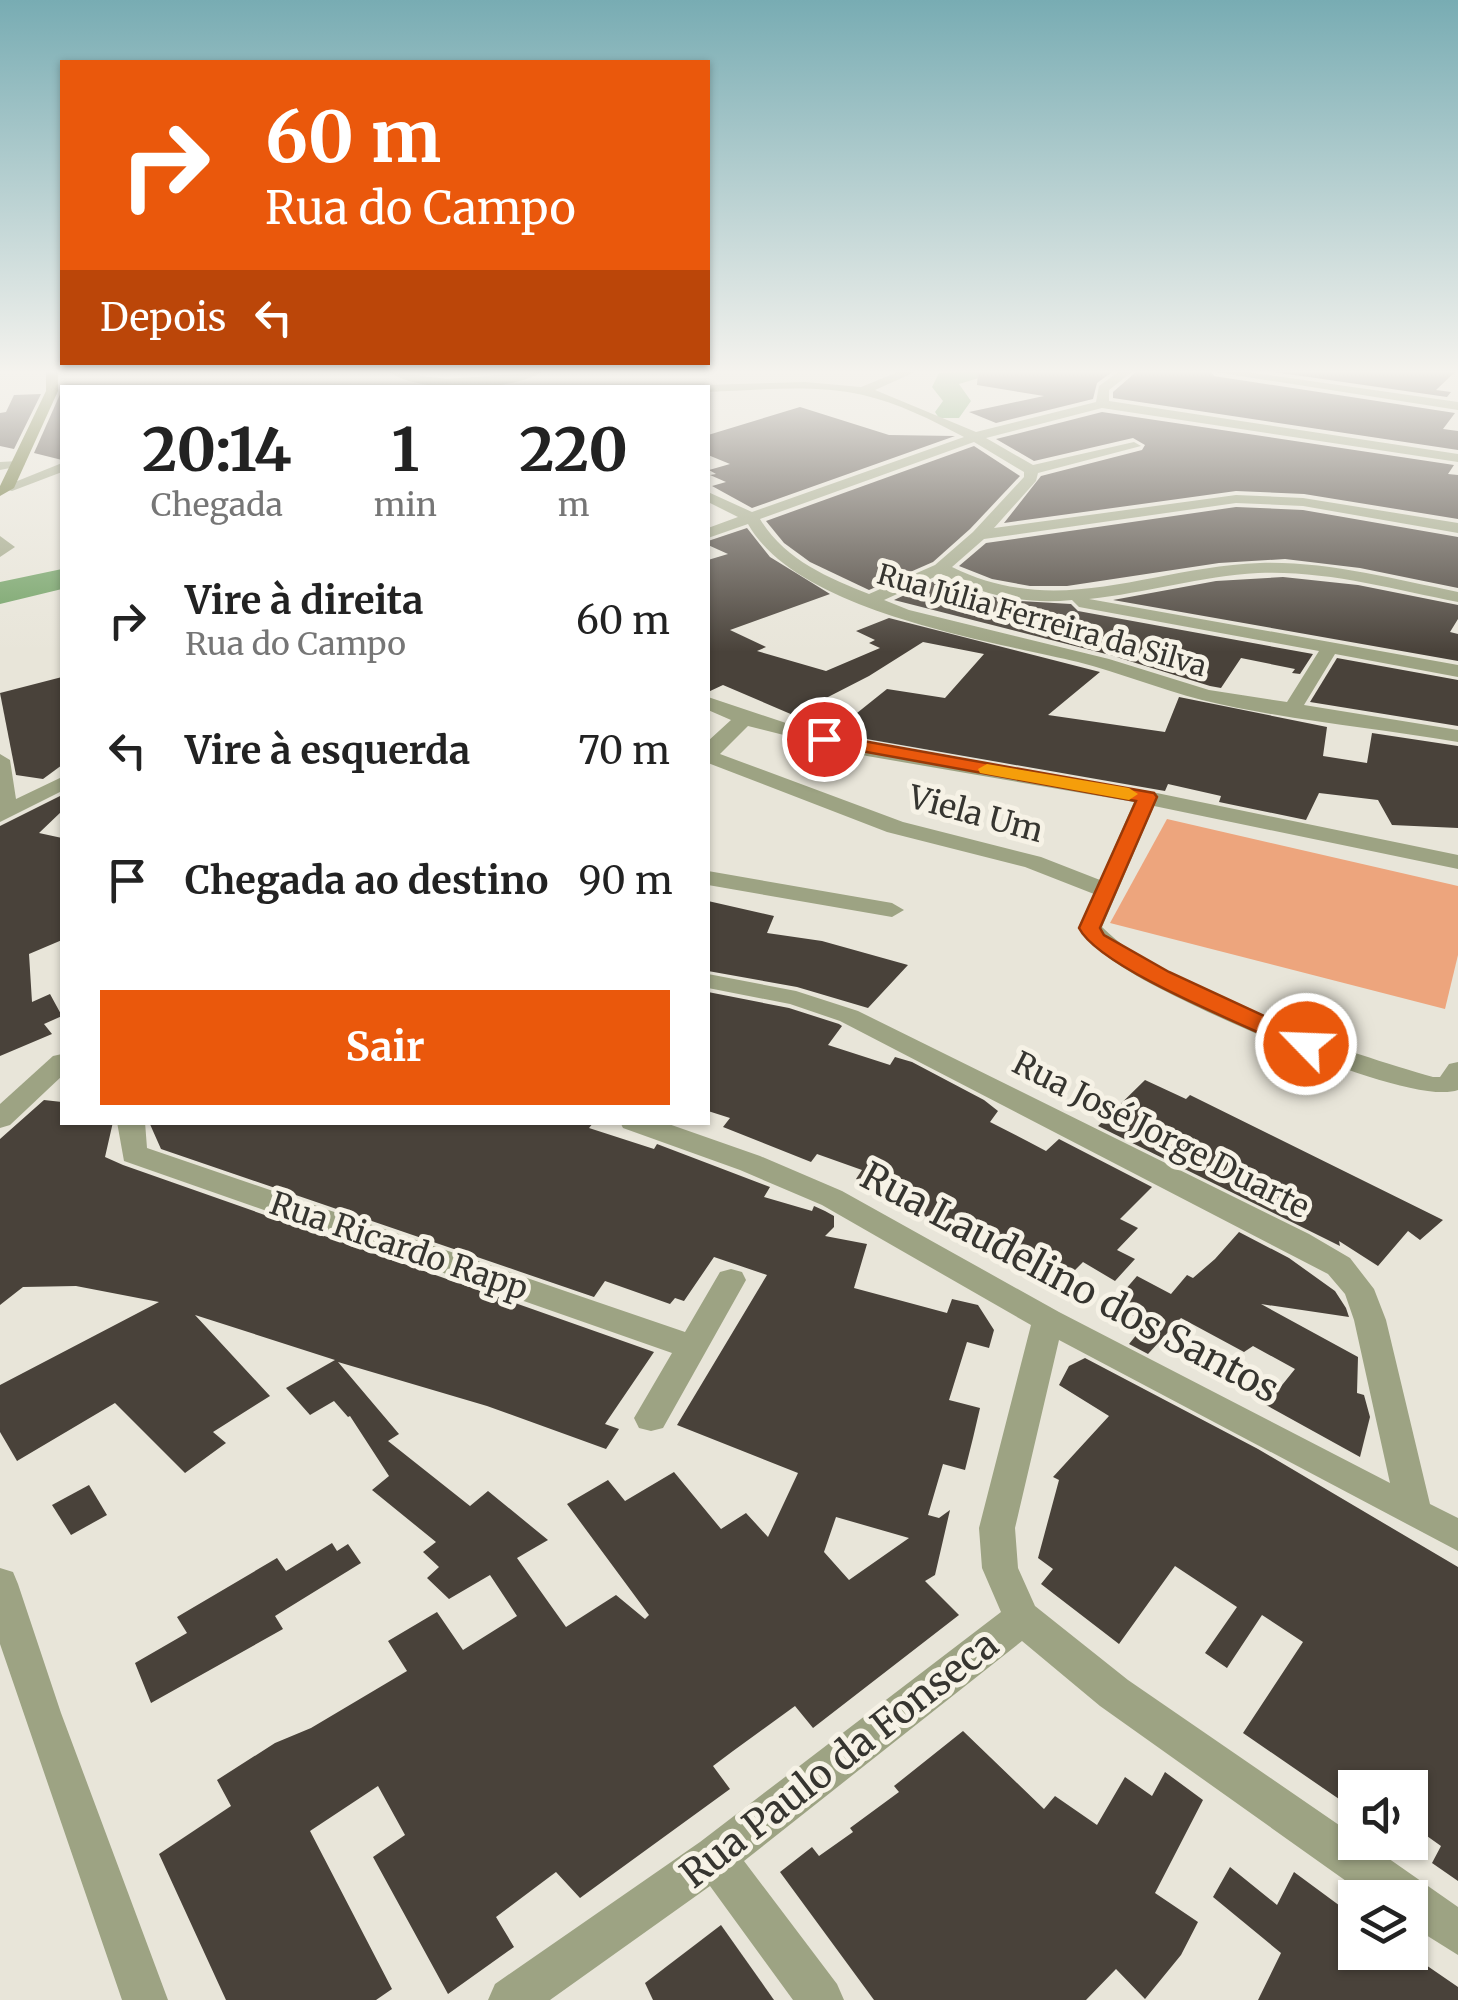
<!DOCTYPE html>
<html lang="pt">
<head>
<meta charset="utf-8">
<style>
  :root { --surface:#fff; --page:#f6f6f6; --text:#222; --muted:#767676; --accent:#ea580c }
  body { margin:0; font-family:Merriweather,serif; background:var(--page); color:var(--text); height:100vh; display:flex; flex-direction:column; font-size:38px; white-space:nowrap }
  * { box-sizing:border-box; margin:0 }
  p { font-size:32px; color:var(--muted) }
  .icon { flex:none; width:55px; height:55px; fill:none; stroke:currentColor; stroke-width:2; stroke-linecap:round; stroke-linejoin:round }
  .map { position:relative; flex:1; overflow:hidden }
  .details { position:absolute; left:60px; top:385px; width:650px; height:740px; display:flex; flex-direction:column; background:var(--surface); border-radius:0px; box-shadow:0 2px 8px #0004 }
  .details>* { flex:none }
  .guide { position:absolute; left:60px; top:60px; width:650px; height:305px; border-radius:0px; box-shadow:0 2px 8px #0004; background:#ea580c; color:#fff; overflow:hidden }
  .fabs { position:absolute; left:1338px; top:1770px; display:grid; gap:20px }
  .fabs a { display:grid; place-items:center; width:90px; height:90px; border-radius:0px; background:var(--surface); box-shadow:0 2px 8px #0004; font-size:50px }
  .pin { position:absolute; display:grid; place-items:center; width:85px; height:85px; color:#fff; margin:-42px; border:5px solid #fff; border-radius:50%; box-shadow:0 2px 10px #0007 }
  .me { position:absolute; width:110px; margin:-55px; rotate:294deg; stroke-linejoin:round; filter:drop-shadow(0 0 8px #0008) }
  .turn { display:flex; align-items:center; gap:35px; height:210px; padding:0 40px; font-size:45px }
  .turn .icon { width:130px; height:130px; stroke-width:2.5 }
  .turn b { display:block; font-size:70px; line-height:85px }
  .then { display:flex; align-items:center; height:95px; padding:0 40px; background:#0003; gap:20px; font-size:38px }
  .eta { display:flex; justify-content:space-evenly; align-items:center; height:170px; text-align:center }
  .eta b { font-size:60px; font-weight:700; line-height:70px }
  .cta { display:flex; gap:20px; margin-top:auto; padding:20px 40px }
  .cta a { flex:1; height:115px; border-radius:0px; background:var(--accent); color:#fff; font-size:40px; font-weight:700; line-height:115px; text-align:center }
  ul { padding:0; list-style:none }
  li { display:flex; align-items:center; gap:30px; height:130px; padding:0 40px }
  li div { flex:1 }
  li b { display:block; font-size:38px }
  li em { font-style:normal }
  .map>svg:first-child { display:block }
  .green { fill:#eda57d }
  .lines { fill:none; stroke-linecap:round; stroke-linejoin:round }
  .river { fill:#70a063; fill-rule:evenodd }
  .building { fill:#49423a; fill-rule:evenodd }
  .minor { fill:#9da383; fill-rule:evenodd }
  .major { fill:#626b2c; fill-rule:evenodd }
  .route { fill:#ea580c; stroke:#983908; stroke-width:2.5 }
  .slow { fill:#f59e0b }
  .labels { text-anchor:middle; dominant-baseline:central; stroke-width:10; stroke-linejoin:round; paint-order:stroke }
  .far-street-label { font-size:28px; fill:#363530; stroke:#f6f2e6 }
  .street-label { font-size:32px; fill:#363530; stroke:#f6f2e6 }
  .near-street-label { font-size:38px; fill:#363530; stroke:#f6f2e6 }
</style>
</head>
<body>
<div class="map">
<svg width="1458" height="2000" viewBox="0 0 1458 2000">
  <rect width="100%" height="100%" fill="#e8e5d9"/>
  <path class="green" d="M1167 819 1458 886V955L1445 1009 1110 923Z"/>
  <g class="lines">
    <g class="river">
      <path d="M986 372 982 377 959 384 971 401 959 418H939L935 412 943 401 932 387 939 373Z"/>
      <path d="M62 569V589L0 604V582Z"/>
    </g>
  </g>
  <g class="building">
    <path d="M978 372H1112L1097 383 1093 399 996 423 969 412 1044 396 977 385Z"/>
    <path d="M1136 372H1211L1214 376 1455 413 1443 429 1458 431V450L1113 398V392Z"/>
    <path d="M1274 372H1455L1436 390 1451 392 1447 397Z"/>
    <path d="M61 392H62V460L34 453Z"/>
    <path d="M41 394 14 449 0 446V413L6 412 14 395Z"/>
    <path d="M800 407 889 435 955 436 752 508 712 486 726 482 710 475 716 474 709 470 730 464 708 455V435Z"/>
    <path d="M1102 412 1454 465 1448 474 1458 475V519L1304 494 1236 491 1004 523 1041 476 1142 450 1145 445 1133 438 1034 461 996 439Z"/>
    <path d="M974 446 1020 476 970 529 933 562 869 590 810 562 784 543 766 521Z"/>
    <path d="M1236 507 1303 510 1458 537V588L1360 568 1285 559 1219 563 1067 586H1030L992 579 959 566 986 543Z"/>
    <path d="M747 528 770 557 830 594 730 630 766 647 757 651 826 671 880 648 869 643 875 640 856 631 889 618 1100 672 1048 715 1165 732 1179 697 1327 727 1323 756 1367 763 1372 733 1458 746V828L1392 825 1378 800 1319 793 1306 820 1219 802 1221 796 1168 784 1165 791 832 733 887 689 945 698 984 654 923 642 869 676 793 715 723 685 708 692V560L728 554 708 545V541Z"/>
    <path d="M1283 577 1358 585 1458 605V619L1450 632 1458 634V661L1113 600 1216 581Z"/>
    <path d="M941 578 1003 600 1071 604 1078 611 1313 654 1300 674 1292 673 1295 669 1241 658 1221 688 1210 686 1110 655 894 600Z"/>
    <path d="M1337 658 1458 680V726L1310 702Z"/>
    <path d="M62 677V765L43 779 16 775 0 693Z"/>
    <path d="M62 795V811L39 833 62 838V940L29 954 32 1002 50 994 62 1016 44 1024 52 1034 0 1056V826Z"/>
    <path d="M708 901 774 916 767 933 822 941 908 965 868 1008 797 987 708 971Z"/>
    <path d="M708 992 789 1008 839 1024 842 1026 828 1045 890 1065 895 1057 912 1062 984 1100 998 1111 990 1122 1029 1142 1046 1151 1059 1139 1152 1187 1120 1219 1138 1228 1117 1250 1135 1259 1115 1281 1083 1262 1064 1281 1012 1254 1005 1261 909 1207 912 1201 856 1179 862 1170 817 1154 811 1162 723 1127 730 1118 708 1111Z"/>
    <path d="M1145 1080 1186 1099 1190 1095 1443 1220 1420 1240 1408 1231 1378 1266 1339 1241 1340 1246 1098 1126Z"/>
    <path d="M44 1100 62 1102V1122H113L105 1157 123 1165 654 1352 605 1424 619 1429 606 1449 487 1406 338 1362 399 1434 388 1441 470 1506 488 1491 548 1540 517 1558 566 1627 616 1595 645 1619 649 1615 567 1504 608 1480 625 1501 674 1472 721 1529 746 1513 768 1537 798 1473 677 1425 767 1275 714 1257 684 1301 675 1298 670 1304 605 1281 594 1297 161 1149 149 1122H594L589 1128 654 1149 657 1144 770 1187 764 1197 812 1211 814 1206 825 1211 834 1216V1227L825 1236 867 1244 854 1288 947 1313 952 1299 978 1305 994 1330 989 1348 967 1342 949 1400 980 1408 973 1438 965 1470 943 1464 928 1515 939 1518 950 1510 935 1575 925 1581 959 1615 813 1728 795 1706 733 1751 713 1766 730 1789 580 1898 556 1872 496 1917 514 1947 448 1994 373 1857 405 1835 378 1786 310 1831 392 1989 376 2000H226L159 1854 231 1806 217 1780 275 1743 311 1728 407 1671 388 1641 437 1612 463 1650 517 1616 490 1575 449 1599 427 1578 439 1567 423 1552 436 1542 372 1490 389 1476 350 1416 348 1417 334 1401 310 1415 286 1388 335 1360 195 1315 270 1396 213 1432 226 1443 185 1473 115 1403 17 1461 0 1432V1385L159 1302 76 1286 23 1287 0 1305V1139ZM836 1517 909 1538 849 1580 824 1552Z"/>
    <path d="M1239 1232 1289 1258 1335 1291 1346 1308 1349 1317 1261 1304 1358 1357 1357 1393 1364 1395 1370 1417 1360 1457 1266 1405 1295 1369 1253 1346 1244 1352 1181 1318 1148 1354 1129 1344 1146 1323 1112 1305 1137 1276 1171 1294 1187 1275 1193 1278 1215 1259Z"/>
    <path d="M1085 1358 1258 1449 1458 1567V1881L1432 1863 1441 1846 1410 1824V1788H1355V1810L1243 1733 1303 1642 1262 1615 1227 1668 1205 1653 1237 1607 1175 1566 1119 1644 1041 1584 1053 1569 1038 1558 1059 1480 1053 1477 1109 1416 1059 1385 1069 1366Z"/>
    <path d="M89 1485 107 1515 71 1535 52 1505Z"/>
    <path d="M332 1543 337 1551 348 1544 361 1563 275 1616 283 1629 151 1703 135 1663 187 1633 177 1617 277 1558 286 1571Z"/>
    <path d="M963 1731 1044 1809 1055 1796 1097 1825 1125 1777 1152 1796 1165 1772 1203 1800 1155 1893 1198 1922 1181 1955 1145 1999 1116 1969 1086 2000H874L780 1872 812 1847 819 1856 853 1832 850 1828 899 1792 894 1786Z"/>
    <path d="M1230 1867 1277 1905 1294 1872 1355 1917V1952H1407L1458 1987V2000H1258L1281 1953 1213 1897Z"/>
    <path d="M721 1925 774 2000H653L645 1983Z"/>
  </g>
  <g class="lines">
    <g class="minor">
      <path d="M389 372 447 379 542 372C509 392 422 394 389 372Z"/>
      <path d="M898 372H915L875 390 976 432 1096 402 1099 386 1118 372H1132L1109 390V401L1458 454V462L1102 408 986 438 1033 465 1134 442 1141 446 1038 473 1036 481 994 528 1236 495 1303 498 1458 523V533L1303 506 1236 503 984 539 952 567C1059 620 1150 567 1260 563 1327 561 1393 579 1458 592V602C1393 589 1325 570 1258 573 1201 576 1146 593 1089 599L1458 665V677L1335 654 1304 705 1458 730V742C1374 728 1285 720 1202 700 1160 689 1120 673 1078 662 986 640 797 611 748 524L708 538V528L738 517 708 502V492L752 512 964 437C932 420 898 403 863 395 813 384 759 390 708 392L704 385 805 382 861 387ZM974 442 1024 472V477L973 532 935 565 869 594C828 578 784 559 760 519ZM941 574C983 595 1024 605 1072 600L1079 607 1319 651 1287 702 1209 690 1109 659 909 610 884 600Z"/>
      <path d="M1215 372H1247L1458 402V410Z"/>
      <path d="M0 462 18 461 25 465 0 470Z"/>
      <path d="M62 463V472L12 491 0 488Z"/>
      <path d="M0 536 15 547 0 557Z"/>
      <path d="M708 697 825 736 1147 791 1458 855V869L1154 806 1102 927C1166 991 1344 1052 1433 1077H1440L1449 1064 1458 1062V1090C1409 1108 1188 1006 1137 976 1115 963 1094 949 1078 928L1094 894 1025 867 887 832 708 763V741L731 720 708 710ZM748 726 867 756 1134 802 1100 880 1041 857 903 822 720 754Z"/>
      <path d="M0 754 10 760 16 799 62 777V791L0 822Z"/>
      <path d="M708 871 892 903 904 910 892 917 708 885Z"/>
      <path d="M708 974 796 991 858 1011 1309 1234 1350 1258 1374 1289 1386 1320 1430 1504 1458 1518V1551L1059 1340 1015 1528 1018 1568 1035 1606 1128 1680 1355 1836V1842H1365L1458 1907V1955L1410 1925V1898H1370L1100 1706 1022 1641 744 1861 837 1984 844 2000H793L710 1886 550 2000H488L495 1984 700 1842 1001 1612 982 1568 979 1528 1031 1325 822 1205 740 1170 623 1128 620 1122H663L760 1156 842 1191 1059 1312 1390 1483 1354 1320 1345 1294 1328 1274 840 1021 790 1004 708 988Z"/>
      <path d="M62 1054V1076L10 1125 0 1128V1104L53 1056Z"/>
      <path d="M117 1122H145L147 1148 685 1332 720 1272 731 1269 742 1272 746 1280 663 1428 651 1431 639 1428 634 1418 672 1353 124 1161Z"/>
      <path d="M0 1568 13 1572 18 1584 61 1713 168 2000H122L0 1644Z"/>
    </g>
    <path class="major" d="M46 372H58V391L14 488 0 496V486L46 391Z"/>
  </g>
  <linearGradient id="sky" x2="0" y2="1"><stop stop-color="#78acb3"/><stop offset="0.57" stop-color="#f5f3ee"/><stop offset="1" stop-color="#f5f3ee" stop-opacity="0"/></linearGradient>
  <rect width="1458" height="652" fill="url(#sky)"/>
  <path class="route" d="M824 734 1154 793 1157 797 1100 928 1104 935 1169 972 1314 1039 1317 1044 1306 1052 1297 1050C1250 1027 1100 969 1079 928L1136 801 817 743V735Z"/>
  <path class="slow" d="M987 764 1129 788 1138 794 1129 800 980 773 978 769Z"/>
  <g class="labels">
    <g class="far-street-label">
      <text transform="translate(1042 620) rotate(16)">Rua Júlia Ferreira da Silva</text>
    </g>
    <g class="street-label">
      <text transform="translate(976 814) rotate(15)">Viela Um</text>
      <text transform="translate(1161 1135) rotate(27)">Rua José Jorge Duarte</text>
      <text transform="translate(399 1246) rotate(19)">Rua Ricardo Rapp</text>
    </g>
    <g class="near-street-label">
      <text transform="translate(1070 1282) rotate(28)">Rua Laudelino dos Santos</text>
      <text transform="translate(839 1759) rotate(-38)">Rua Paulo da Fonseca</text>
    </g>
  </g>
</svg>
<div class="fabs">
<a><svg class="icon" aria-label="sound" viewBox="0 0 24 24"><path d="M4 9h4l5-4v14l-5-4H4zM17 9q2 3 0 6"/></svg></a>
<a><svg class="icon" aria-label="layers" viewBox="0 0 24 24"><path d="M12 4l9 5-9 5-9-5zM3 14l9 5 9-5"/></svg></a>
</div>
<div class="pin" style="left:824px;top:739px;background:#d93025"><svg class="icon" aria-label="arrive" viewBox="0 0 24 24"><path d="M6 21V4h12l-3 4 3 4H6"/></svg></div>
<svg class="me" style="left:1306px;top:1044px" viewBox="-20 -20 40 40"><circle r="17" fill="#ea580c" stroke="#fff" stroke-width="3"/><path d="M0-11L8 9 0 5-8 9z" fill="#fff"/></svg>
<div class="guide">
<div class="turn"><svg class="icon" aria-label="right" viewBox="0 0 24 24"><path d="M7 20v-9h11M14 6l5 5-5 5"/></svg><div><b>60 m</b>Rua do Campo</div></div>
<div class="then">Depois<svg class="icon" aria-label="left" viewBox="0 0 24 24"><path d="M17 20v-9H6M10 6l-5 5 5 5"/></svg></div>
</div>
<section class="details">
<div class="eta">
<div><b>20:14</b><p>Chegada</p></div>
<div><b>1</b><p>min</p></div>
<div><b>220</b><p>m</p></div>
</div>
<ul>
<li><svg class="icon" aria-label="right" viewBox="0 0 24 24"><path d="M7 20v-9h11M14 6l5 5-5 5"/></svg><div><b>Vire à direita</b><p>Rua do Campo</p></div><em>60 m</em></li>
<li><svg class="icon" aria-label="left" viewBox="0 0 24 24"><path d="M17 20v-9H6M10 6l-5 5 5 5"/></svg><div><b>Vire à esquerda</b></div><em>70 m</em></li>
<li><svg class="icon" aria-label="arrive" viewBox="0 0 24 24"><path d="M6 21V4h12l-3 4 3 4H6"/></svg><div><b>Chegada ao destino</b></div><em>90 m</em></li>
</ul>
<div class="cta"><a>Sair</a></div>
</section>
</div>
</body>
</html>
